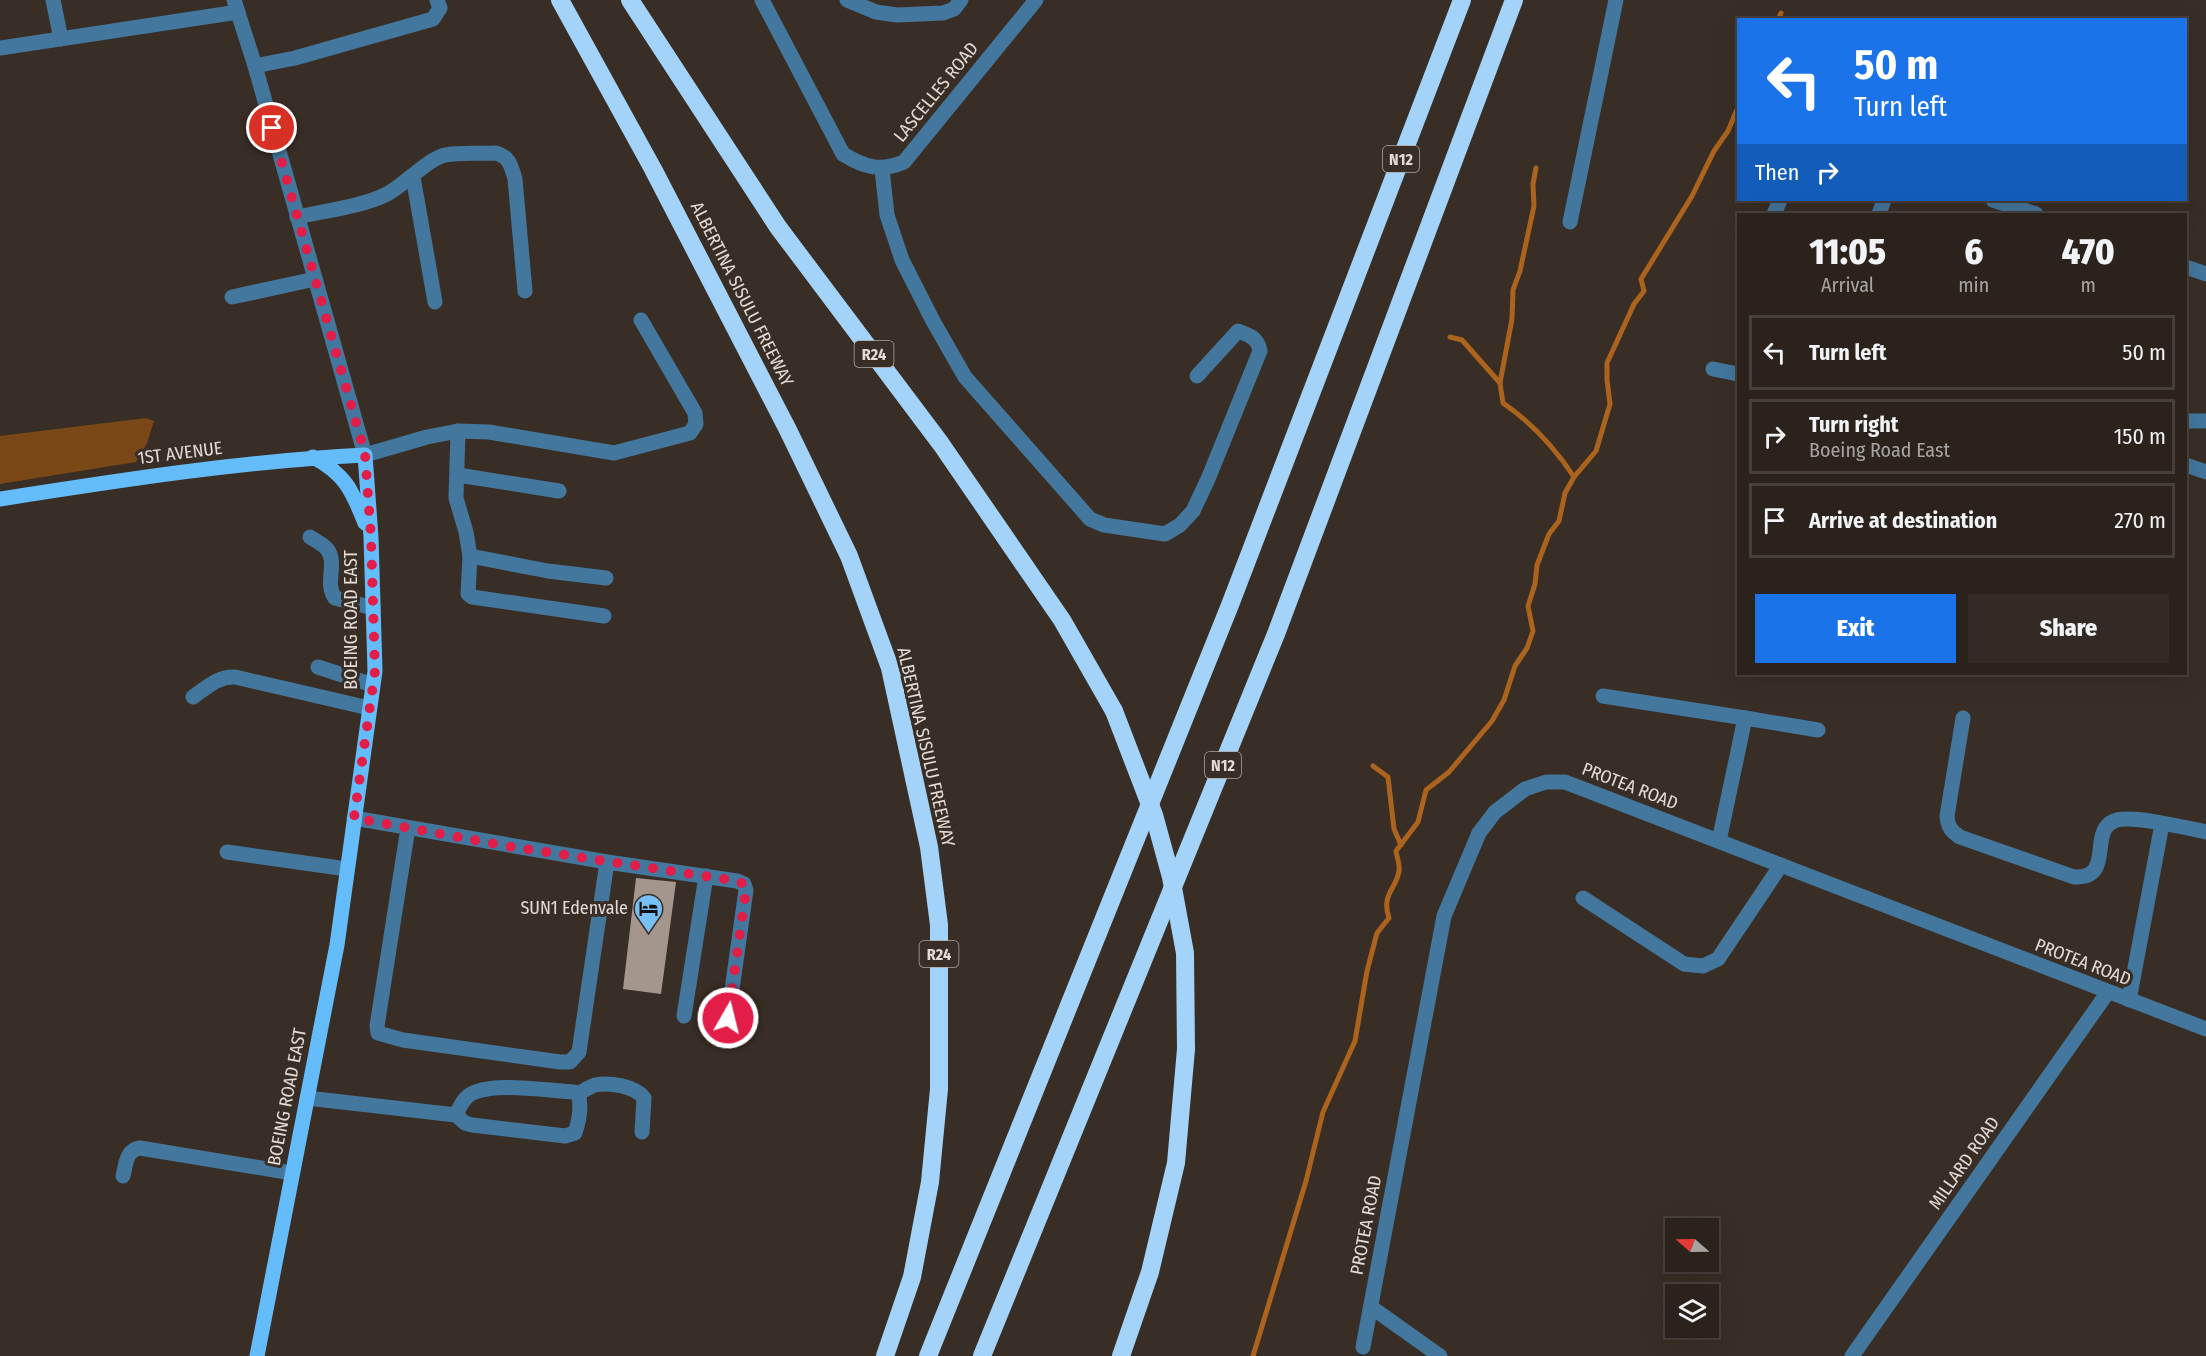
<!DOCTYPE html>
<html lang="en">
<head>
<meta charset="utf-8">
<style>
  :root { --surface:#2b221c; --page:#332a25; --text:#f1f3f6; --muted:#a6a4a3; --line:#473f3b; --accent:#1a73e8 }
  body { margin:0; font-family:"Fira Sans Condensed",sans-serif; background:var(--page); color:var(--text); height:100vh; display:flex; flex-direction:column; font-size:22px; white-space:nowrap }
  * { box-sizing:border-box; margin:0 }
  p { font-size:20px; color:var(--muted) }
  .icon { flex:none; width:33px; height:33px; fill:none; stroke:currentColor; stroke-width:2; stroke-linecap:round; stroke-linejoin:round }
  .map { position:relative; flex:1; overflow:hidden }
  .drawer { position:absolute; left:1737px; top:213px; width:450px; height:462px; display:flex; flex-direction:column; background:var(--surface); border-radius:0px; box-shadow:0 6px 24px #0002,0 0 0 2px var(--line) }
  .drawer>* { flex:none }
  .top-card { position:absolute; left:1737px; top:18px; width:450px; height:183px; border-radius:0px; box-shadow:0 6px 24px #0002,0 0 0 2px var(--line); background:#1a73e8; color:#fff; overflow:hidden }
  .needle { width:39px; rotate:290deg }
  .tools { position:absolute; left:1665px; top:1218px; display:grid; gap:12px }
  .tools a { display:grid; place-items:center; width:54px; height:54px; border-radius:0px; background:var(--surface); box-shadow:0 6px 24px #0002,0 0 0 2px var(--line); font-size:30px }
  .pin { position:absolute; display:grid; place-items:center; width:51px; height:51px; color:#fff; margin:-26px; border:3px solid #fff; border-radius:50%; box-shadow:0 2px 6px #0007 }
  .me { position:absolute; width:66px; margin:-33px; rotate:8deg; stroke-linejoin:round; filter:drop-shadow(0 0 4px #0008) }
  .turn { display:flex; align-items:center; gap:21px; height:126px; padding:0 18px; font-size:27px }
  .turn .icon { width:78px; height:78px; stroke-width:2.5 }
  .turn b { display:block; font-size:42px; line-height:51px }
  .then { display:flex; align-items:center; height:57px; padding:0 18px; background:#0003; gap:12px; font-size:22px }
  .eta { display:flex; justify-content:space-evenly; align-items:center; height:102px; text-align:center }
  .eta b { font-size:36px; font-weight:800; line-height:42px }
  .button { display:flex; gap:12px; margin-top:auto; padding:12px 18px }
  .button a { flex:1; height:69px; border-radius:0px; background:var(--accent); color:#fff; font-size:24px; font-weight:800; line-height:69px; text-align:center }
  .button a+a { background:var(--page); color:var(--text) }
  ul { padding:0; list-style:none }
  li { display:flex; align-items:center; gap:18px; height:75px; margin:0 12px 9px; padding:0 6px; border:3px solid var(--line); border-radius:0px }
  li div { flex:1 }
  li b { display:block; font-size:22px }
  li em { font-style:normal }
  .map>svg:first-child { display:block }
  .green { fill:#7a4717 }
  .lines { fill:none; stroke-linecap:round; stroke-linejoin:round }
  .stream { stroke:#ab631d; stroke-width:5 }
  .building { fill:#a4968c }
  .minor { stroke:#43779e; stroke-width:15 }
  .major { stroke:#64bcfb; stroke-width:15 }
  .highway { stroke:#a3d3f8; stroke-width:18 }
  .highway-bridge { stroke:#a3d3f8; stroke-width:18 }
  .route { stroke:#e11d48; stroke-width:10; stroke-dasharray:0 18 }
  .labels { text-anchor:middle; dominant-baseline:central; stroke-width:6; stroke-linejoin:round; paint-order:stroke }
  .shield { fill:#392e25; stroke:#b0a7a1; stroke-width:1.5 }
  .shield-label { font-size:16px; font-weight:bold; fill:#e3dbd6 }
  .street-label { font-size:18px; fill:#e3dbd6; stroke:#392e25 }
  .poi-label { font-size:18px; fill:#e3dbd6; stroke:#392e25; text-anchor:end }
</style>
</head>
<body>
<div class="map">
<svg width="2206" height="1356" viewBox="0 0 2206 1356">
  <rect width="100%" height="100%" fill="#392e25"/>
  <path class="green" d="M146 418 154 421 147 443 136 462 0 484V436Z"/>
  <g class="lines">
    <g class="stream">
      <path d="M1778 20 1781 13"/>
      <path d="M1536 168 1533 184 1534 206 1520 271 1513 290 1512 319 1500 383 1503 403C1532 423 1555 448 1574 477"/>
      <path d="M1450 337 1462 340 1500 383"/>
      <path d="M1373 766 1388 777 1394 829 1401 845"/>
      <path d="M1253 1356 1306 1181 1323 1112 1355 1041 1367 971 1377 933 1389 918C1381 894 1396 890 1399 871 1400 865 1397 857 1396 851L1418 822 1426 790 1449 772 1492 721 1504 700 1515 666 1527 648 1533 631 1528 606 1535 584 1537 565 1549 534 1559 521 1565 493 1574 477 1596 451 1610 404 1607 380V363L1634 304 1644 291 1641 279 1692 196 1714 151 1728 131 1738 107"/>
    </g>
  </g>
  <path class="building" d="M636 878 676 882 661 994 623 989Z"/>
  <g class="lines">
    <g class="minor">
      <path d="M53 0 61 39"/>
      <path d="M234 0 255 66 365 455 427 437 458 431 489 432 614 453 690 433 696 424 695 413 641 320"/>
      <path d="M762 0 843 154C864 167 880 172 904 162L1036 0"/>
      <path d="M847 0 876 12 897 15 943 13 954 9 961 0"/>
      <path d="M0 48 238 12"/>
      <path d="M255 66 295 58 433 19 440 8 437 0"/>
      <path d="M882 169 887 215 902 260 933 321 965 377 1090 519 1104 525 1165 534 1180 525 1193 511 1208 479 1260 351C1258 338 1249 335 1238 331L1197 376"/>
      <path d="M413 177 435 302"/>
      <path d="M1993 200 2036 214"/>
      <path d="M1774 214 1780 200"/>
      <path d="M1879 214 1884 200"/>
      <path d="M297 217C324 211 364 206 387 194 406 184 426 160 445 155 460 152 480 154 496 153 510 157 511 166 515 179L525 291"/>
      <path d="M1570 222 1616 0"/>
      <path d="M2186 267 2206 274"/>
      <path d="M232 297 315 279"/>
      <path d="M1713 369 1738 374"/>
      <path d="M2186 421H2206"/>
      <path d="M458 431 456 498 466 532 470 556 468 594 472 597 604 616"/>
      <path d="M2186 465 2206 472"/>
      <path d="M458 475 559 491"/>
      <path d="M310 537C316 541 323 544 327 549 338 563 324 583 335 598L373 608"/>
      <path d="M470 556 548 571 606 578"/>
      <path d="M318 667 373 685"/>
      <path d="M1603 696 1745 718 1719 841"/>
      <path d="M193 697C206 688 218 676 235 677L369 708"/>
      <path d="M1745 718 1818 730"/>
      <path d="M1963 718 1947 816C1948 827 1951 831 1960 837L2074 877C2115 879 2088 832 2114 821 2130 814 2187 828 2206 832"/>
      <path d="M354 818 607 862 579 1052 570 1062H560L403 1040 378 1033 377 1026 408 828"/>
      <path d="M227 852 347 869"/>
      <path d="M607 862 737 881 744 884 746 890 728 1018"/>
      <path d="M1583 898 1684 964 1703 966 1718 959 1781 865"/>
      <path d="M2129 1000 2162 824"/>
      <path d="M684 1016 706 876"/>
      <path d="M307 1098 456 1115C459 1108 462 1101 468 1096 488 1080 549 1091 574 1092L578 1094C583 1091 589 1087 595 1085 610 1082 635 1086 644 1098L642 1132"/>
      <path d="M456 1115 465 1123 472 1125 565 1136 575 1133C579 1121 582 1106 578 1094"/>
      <path d="M123 1176C126 1164 126 1150 140 1148L292 1173"/>
      <path d="M1371 1307 1440 1356"/>
      <path d="M1363 1347 1444 916 1479 833 1495 812 1525 789 1546 782H1565L2206 1029"/>
      <path d="M1852 1356 2108 992"/>
    </g>
    <g class="major">
      <path d="M313 457C345 474 352 490 365 523"/>
      <path d="M0 499C121 480 243 461 365 455L371 537 375 671 337 945 257 1356"/>
    </g>
    <g class="highway">
      <path d="M560 0 653 169 788 430 849 556 890 668 929 847 939 925V1089L930 1182 912 1277 885 1356"/>
      <path d="M630 0 778 227 941 444 1062 620 1114 711"/>
      <path d="M928 1356 1230 605 1462 0"/>
      <path d="M982 1356 1276 634 1514 0"/>
      <path d="M1121 1356 1150 1272 1176 1163 1186 1049"/>
    </g>
    <path class="highway-bridge" d="M1114 711 1154 815 1171 877 1185 953 1186 1049"/>
  </g>
  <g class="lines">
    <path class="route" d="M272 128 365 454 371 537 375 671 354 818 506 846 737 881 744 884 746 890 728 1018"/>
  </g>
  <defs>
    <symbol id="hotel-pin" viewBox="-11 -11 22 30"><path d="M0 17L-7.5 6A9.5 9.5 0 1 1 7.5 6Z" fill="#76c0f7" stroke="#392e25"/><path d="M-6-4.5h1.5V1H6V5H4.5V3h-9V5H-6ZM-4 0a1.8 1.8 0 1 1 3.6 0ZM.5 0V-2.5h3Q6-2.5 6 0Z" fill="#111"/></symbol>
  </defs>
  <g fill-rule="evenodd">
    <use href="#hotel-pin" x="632" y="892" width="33" height="45"/>
  </g>
  <g class="labels">
    <g class="shield">
      <rect x="1383" y="146" width="36" height="26" rx="4.5"/>
      <rect x="854.5" y="341" width="39" height="26" rx="4.5"/>
      <rect x="1205" y="752" width="36" height="26" rx="4.5"/>
      <rect x="919.5" y="941" width="39" height="26" rx="4.5"/>
    </g>
    <g class="shield-label">
      <text x="1401" y="159">N12</text>
      <text x="874" y="354">R24</text>
      <text x="1223" y="765">N12</text>
      <text x="939" y="954">R24</text>
    </g>
    <g class="street-label">
      <text transform="translate(936 92) rotate(-51)">LASCELLES ROAD</text>
      <text transform="translate(742 294) rotate(63)">ALBERTINA SISULU FREEWAY</text>
      <text transform="translate(180 453) rotate(-7)">1ST AVENUE</text>
      <text transform="translate(351 620) rotate(-90)">BOEING ROAD EAST</text>
      <text transform="translate(926 747) rotate(77)">ALBERTINA SISULU FREEWAY</text>
      <text transform="translate(1630 786) rotate(21)">PROTEA ROAD</text>
      <text transform="translate(2083 962) rotate(21)">PROTEA ROAD</text>
      <text transform="translate(287 1097) rotate(-79)">BOEING ROAD EAST</text>
      <text transform="translate(1964 1163) rotate(-55)">MILLARD ROAD</text>
      <text transform="translate(1366 1225) rotate(-79)">PROTEA ROAD</text>
    </g>
    <g class="poi-label">
      <text x="628" y="908">SUN1 Edenvale</text>
    </g>
  </g>
</svg>
<div class="tools">
<a><svg class="needle" viewBox="-14 -14 28 28"><path d="M0-13l5 13h-10z" fill="#e53935"/><path d="M0 13l5-13h-10z" fill="#a6a4a3"/></svg></a>
<a><svg class="icon" aria-label="layers" viewBox="0 0 24 24"><path d="M12 4l9 5-9 5-9-5zM3 14l9 5 9-5"/></svg></a>
</div>
<div class="pin" style="left:272px;top:128px;background:#d93025"><svg class="icon" aria-label="arrive" viewBox="0 0 24 24"><path d="M6 21V4h12l-3 4 3 4H6"/></svg></div>
<svg class="me" style="left:728px;top:1018px" viewBox="-20 -20 40 40"><circle r="17" fill="#e11d48" stroke="#fff" stroke-width="3"/><path d="M0-11L8 9 0 5-8 9z" fill="#fff"/></svg>
<div class="top-card">
<div class="turn"><svg class="icon" aria-label="left" viewBox="0 0 24 24"><path d="M17 20v-9H6M10 6l-5 5 5 5"/></svg><div><b>50 m</b>Turn left</div></div>
<div class="then">Then<svg class="icon" aria-label="right" viewBox="0 0 24 24"><path d="M7 20v-9h11M14 6l5 5-5 5"/></svg></div>
</div>
<section class="drawer">
<div class="eta">
<div><b>11:05</b><p>Arrival</p></div>
<div><b>6</b><p>min</p></div>
<div><b>470</b><p>m</p></div>
</div>
<ul>
<li><svg class="icon" aria-label="left" viewBox="0 0 24 24"><path d="M17 20v-9H6M10 6l-5 5 5 5"/></svg><div><b>Turn left</b></div><em>50 m</em></li>
<li><svg class="icon" aria-label="right" viewBox="0 0 24 24"><path d="M7 20v-9h11M14 6l5 5-5 5"/></svg><div><b>Turn right</b><p>Boeing Road East</p></div><em>150 m</em></li>
<li><svg class="icon" aria-label="arrive" viewBox="0 0 24 24"><path d="M6 21V4h12l-3 4 3 4H6"/></svg><div><b>Arrive at destination</b></div><em>270 m</em></li>
</ul>
<div class="button"><a>Exit</a><a>Share</a></div>
</section>
</div>
</body>
</html>
